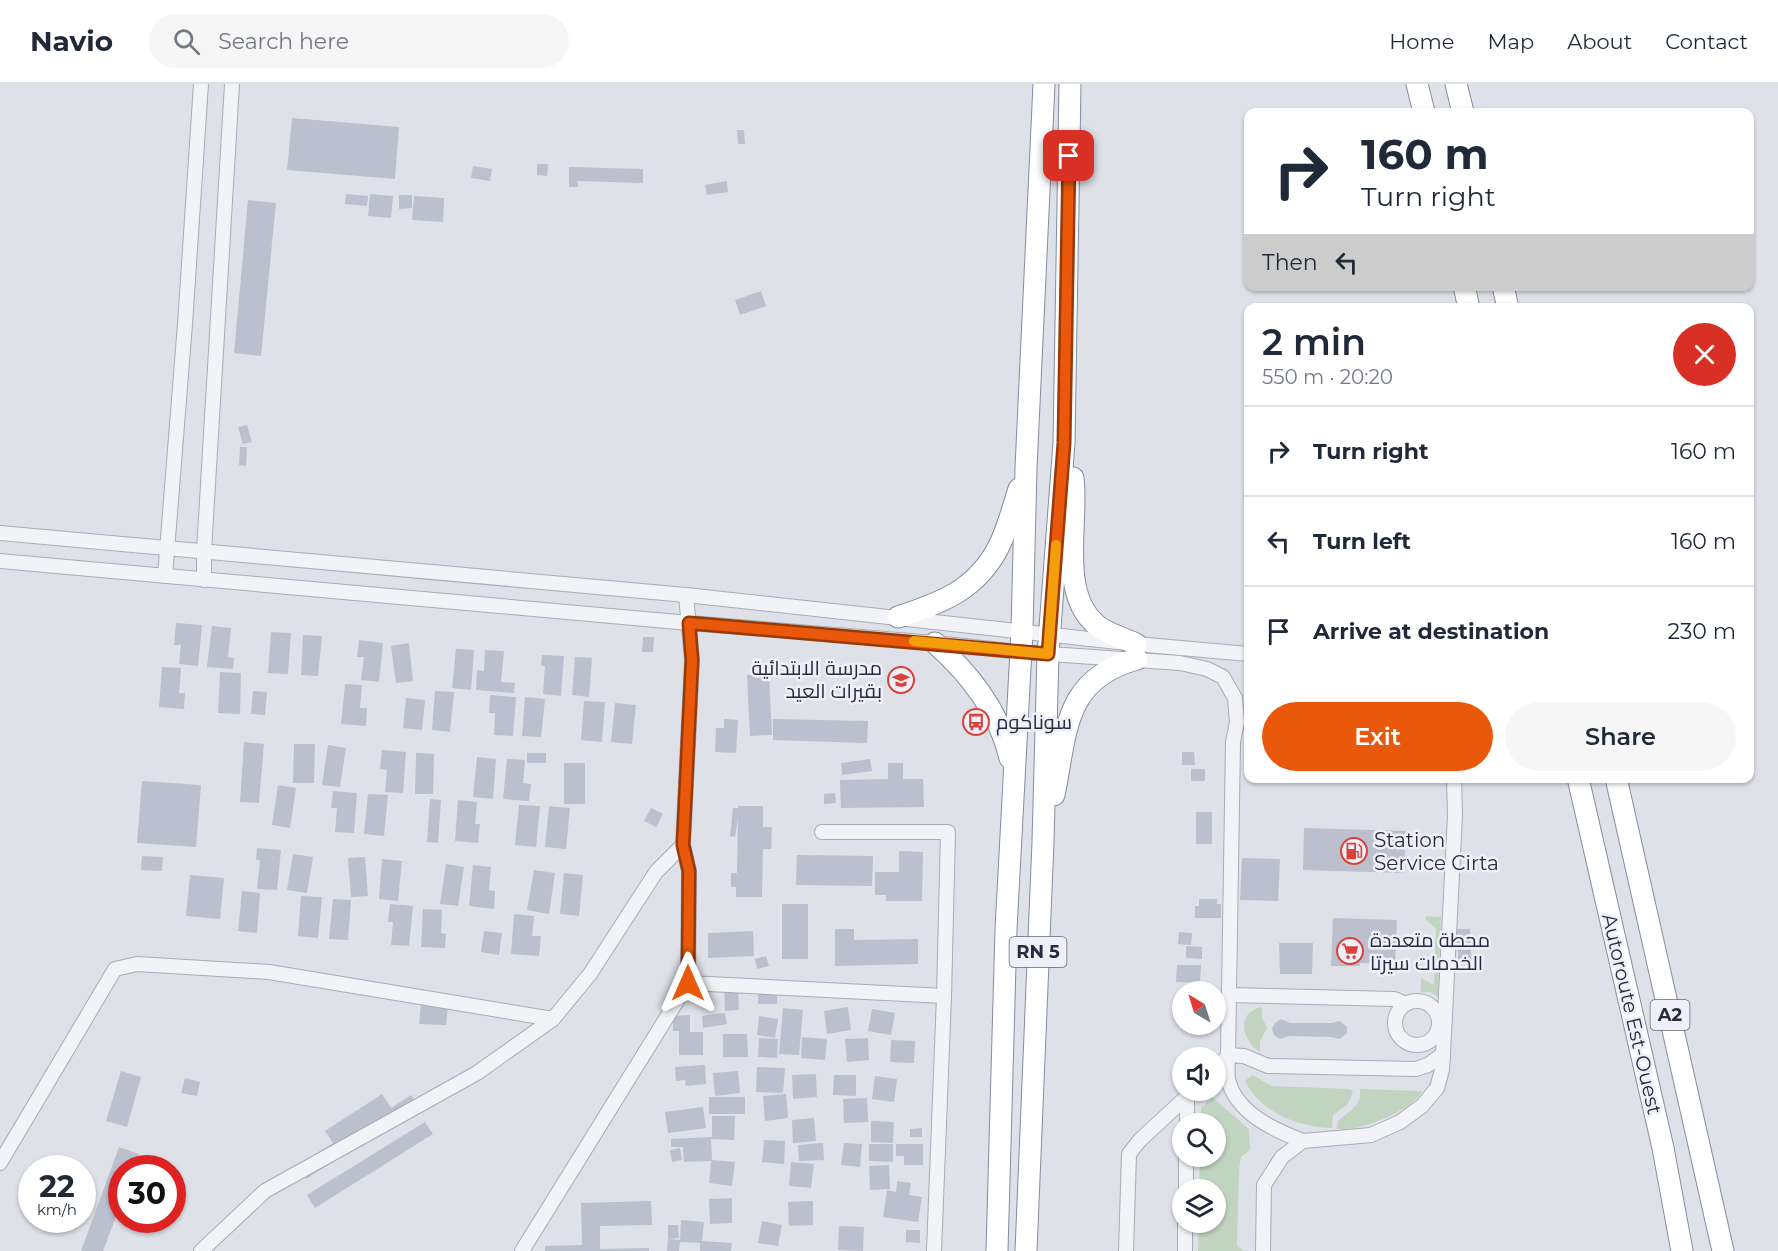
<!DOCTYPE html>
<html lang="en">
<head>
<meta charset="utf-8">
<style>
  :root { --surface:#fff; --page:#f6f6f7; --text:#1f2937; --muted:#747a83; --line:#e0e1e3; --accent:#ea580c }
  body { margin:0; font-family:Montserrat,Cairo,sans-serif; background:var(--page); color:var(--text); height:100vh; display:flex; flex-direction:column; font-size:22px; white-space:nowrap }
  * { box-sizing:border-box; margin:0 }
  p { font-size:20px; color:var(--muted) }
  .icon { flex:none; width:33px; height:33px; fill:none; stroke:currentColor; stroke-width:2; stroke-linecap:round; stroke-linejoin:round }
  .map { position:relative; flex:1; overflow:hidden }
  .details { position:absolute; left:1244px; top:219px; width:510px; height:480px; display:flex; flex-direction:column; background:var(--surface); border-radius:12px; box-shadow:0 2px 4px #0004 }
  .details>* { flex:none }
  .top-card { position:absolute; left:1244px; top:24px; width:510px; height:183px; border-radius:12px; box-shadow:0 2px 4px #0004; background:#fff; color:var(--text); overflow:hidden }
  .needle { width:39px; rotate:322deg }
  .tools { position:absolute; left:1172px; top:897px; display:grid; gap:12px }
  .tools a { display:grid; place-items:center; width:54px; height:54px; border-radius:50%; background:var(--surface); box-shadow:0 2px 4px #0004; font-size:30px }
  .speed { position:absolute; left:18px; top:1071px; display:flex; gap:12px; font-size:30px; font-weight:700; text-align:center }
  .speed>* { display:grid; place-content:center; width:78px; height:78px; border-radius:50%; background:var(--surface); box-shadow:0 2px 4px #0004; line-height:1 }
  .speed small { font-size:15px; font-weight:400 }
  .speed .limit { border:9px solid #d22; background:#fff; color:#111 }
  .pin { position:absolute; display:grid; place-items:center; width:51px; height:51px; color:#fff; margin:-26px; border-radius:12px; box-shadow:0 3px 9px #0006 }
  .me { position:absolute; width:66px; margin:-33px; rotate:0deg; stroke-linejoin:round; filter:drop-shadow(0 0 4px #0008) }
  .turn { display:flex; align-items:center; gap:21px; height:126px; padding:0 18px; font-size:27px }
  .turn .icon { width:78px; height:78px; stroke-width:2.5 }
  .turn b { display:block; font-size:42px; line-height:51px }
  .then { display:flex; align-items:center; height:57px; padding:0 18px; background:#0003; gap:12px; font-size:22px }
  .round { display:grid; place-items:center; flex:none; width:63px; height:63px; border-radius:32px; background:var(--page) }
  .overview { display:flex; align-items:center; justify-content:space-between; height:102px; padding:0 18px }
  h1 { font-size:36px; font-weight:600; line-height:45px }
  .primary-button { display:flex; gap:12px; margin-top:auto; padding:12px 18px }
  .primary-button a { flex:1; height:69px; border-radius:36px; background:var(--accent); color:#fff; font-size:24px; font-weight:600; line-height:69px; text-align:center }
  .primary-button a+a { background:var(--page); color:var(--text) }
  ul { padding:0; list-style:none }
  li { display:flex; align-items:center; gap:18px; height:90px; padding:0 18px; border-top:2px solid var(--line) }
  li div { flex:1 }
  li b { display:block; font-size:22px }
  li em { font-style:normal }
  header { display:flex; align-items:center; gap:36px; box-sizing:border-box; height:84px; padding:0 30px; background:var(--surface); border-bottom:2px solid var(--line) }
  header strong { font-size:28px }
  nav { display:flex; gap:33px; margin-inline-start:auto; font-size:21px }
  .search { width:420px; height:54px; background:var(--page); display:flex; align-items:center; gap:15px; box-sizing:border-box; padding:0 21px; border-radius:33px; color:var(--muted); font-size:22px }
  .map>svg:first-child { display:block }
  .green { fill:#c1d4bf }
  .building { fill:#bcbfcd }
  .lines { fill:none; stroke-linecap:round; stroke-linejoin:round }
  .minor-casing { stroke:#a8aab7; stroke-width:16 }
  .highway-casing { stroke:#858ba1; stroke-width:23 }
  .minor { stroke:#f2f3f7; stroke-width:14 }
  .highway { stroke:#fff; stroke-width:21 }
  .route-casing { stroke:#983908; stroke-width:15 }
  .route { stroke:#ea580c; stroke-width:10 }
  .slow { stroke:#f59e0b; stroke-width:10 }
  .labels { text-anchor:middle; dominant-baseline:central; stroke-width:5; stroke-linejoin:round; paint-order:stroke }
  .shield { fill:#eff0f7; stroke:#636678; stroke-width:1.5 }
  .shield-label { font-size:18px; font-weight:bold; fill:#272b42 }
  .poi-label { font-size:20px; fill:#272b42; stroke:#eff0f7; text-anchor:start }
  .street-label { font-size:20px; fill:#272b42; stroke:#eff0f7 }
</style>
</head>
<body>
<header>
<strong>Navio</strong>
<div class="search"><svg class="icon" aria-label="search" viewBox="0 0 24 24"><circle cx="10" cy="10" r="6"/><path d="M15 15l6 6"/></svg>Search here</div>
<nav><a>Home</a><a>Map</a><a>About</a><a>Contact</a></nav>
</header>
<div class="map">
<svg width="1778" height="1167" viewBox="0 0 1778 1167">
  <rect width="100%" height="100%" fill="#dfe1e9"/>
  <g class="green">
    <path d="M1426 832 1441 833 1438 913 1430 908H1421V894L1434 901 1436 845 1425 835Z"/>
    <path d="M1262 923V933L1267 944 1260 957V968C1241 956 1236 928 1262 923Z"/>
    <path d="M1252 991 1272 1002 1350 1005 1353 1008 1348 1020 1333 1031 1332 1044C1298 1043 1260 1028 1245 997Z"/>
    <path d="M1360 1005 1422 1007C1414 1024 1375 1040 1356 1044 1350 1045 1343 1045 1337 1045L1338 1037C1349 1027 1362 1022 1360 1005Z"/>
    <path d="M1212 1013 1249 1045 1250 1066 1241 1073 1239 1085 1237 1161 1243 1167H1198L1199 1139 1215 1138V1106L1199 1105 1200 1073 1215 1072V1040L1201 1039V1024Z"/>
  </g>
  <g class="building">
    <path d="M292 34 399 43 395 95 287 86Z"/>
    <path d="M737 46H744L745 60H738Z"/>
    <path d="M537 80H548L547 92 537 91Z"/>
    <path d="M473 82 492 85 490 97 471 94Z"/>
    <path d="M569 83 643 85V99L578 97V103H569Z"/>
    <path d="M727 97 728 108 707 111 705 101Z"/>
    <path d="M346 110 368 112 367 122 345 120Z"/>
    <path d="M370 110 393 112 391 134 368 132Z"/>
    <path d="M399 111H412V124L399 125Z"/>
    <path d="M414 112 444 114 443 138 412 136Z"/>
    <path d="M248 116 276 119 261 272 234 269Z"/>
    <path d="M761 207 766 222 740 231 735 216Z"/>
    <path d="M247 341 252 358 243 360 238 343Z"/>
    <path d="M240 363H247L246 382 239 381Z"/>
    <path d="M176 539 202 541 198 582 179 580 181 561H174Z"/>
    <path d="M212 542 231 544 228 573 234 574 233 585 207 583Z"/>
    <path d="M271 548 291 549 288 590 268 589Z"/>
    <path d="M303 551 322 552 318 592 301 591Z"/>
    <path d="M643 553H654L653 568H642Z"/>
    <path d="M359 556 383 559 379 598 361 596 364 573H357Z"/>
    <path d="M409 559 413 597 396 599 391 562Z"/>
    <path d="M456 565 474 566 471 606 452 604Z"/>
    <path d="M485 566 504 567 501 598 515 599 514 609 476 606 477 586 484 587Z"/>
    <path d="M542 571 564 572 561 612 543 610 545 582H541Z"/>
    <path d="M575 573 592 574 589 613 572 611Z"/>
    <path d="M162 583 181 584 179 609H185L184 625 159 623Z"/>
    <path d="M220 588 241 589 240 630 218 629Z"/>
    <path d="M769 590 772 651 750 652 747 591Z"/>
    <path d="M345 600 362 601 360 624H367L366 642 341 640Z"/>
    <path d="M253 607 267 608 265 631 251 630Z"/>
    <path d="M435 607 454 608 450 648 432 646Z"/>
    <path d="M490 611 516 613 513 652 494 651 495 629H489Z"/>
    <path d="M525 613 545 615 541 653 522 652Z"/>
    <path d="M406 614 425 616 422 646 403 644Z"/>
    <path d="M584 617 605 618 602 658 581 656Z"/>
    <path d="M615 619 636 621 632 660 611 658Z"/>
    <path d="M724 635 738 636 736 669 715 668 716 644H724Z"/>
    <path d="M773 635 868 637 867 659 773 656Z"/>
    <path d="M244 658 264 660 259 719 240 718Z"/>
    <path d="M294 660H315L314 699H293Z"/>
    <path d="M328 661 346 664 340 703 322 701Z"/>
    <path d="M382 666 406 668 403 709 385 708 387 686 380 685Z"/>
    <path d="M1182 668H1194L1195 681H1182Z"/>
    <path d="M416 669 434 670 433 710H415Z"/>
    <rect x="527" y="669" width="19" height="10"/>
    <path d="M477 673 496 675 493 715 473 713Z"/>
    <path d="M507 675 525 676 523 699 531 700 529 717 503 715Z"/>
    <path d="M870 675 872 687 842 691 841 679Z"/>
    <rect x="564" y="679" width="21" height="41"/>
    <path d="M888 679H903V695H923L924 723 841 724 840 696 888 695Z"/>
    <rect x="1191" y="685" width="14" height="12"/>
    <path d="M142 697 201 701 196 763 137 759Z"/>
    <path d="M278 701 296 704 290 744 272 741Z"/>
    <path d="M333 707 357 709 354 749 335 748 337 724H331Z"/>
    <path d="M835 709 836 719 824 720V710Z"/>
    <path d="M368 710 388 711 384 752 364 750Z"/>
    <path d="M430 715 441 716 438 759 427 758Z"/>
    <path d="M458 716 477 718 475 740H480L478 759 455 757Z"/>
    <path d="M519 721 540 722 536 763 515 761Z"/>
    <path d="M549 722 570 724 566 765 545 763Z"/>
    <path d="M738 722H763V743H772L771 765H763L762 813H736V803H731V789H737L738 734 735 753 730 752 733 724H738Z"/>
    <path d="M651 724 663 730 656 743 644 737Z"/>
    <rect x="1196" y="728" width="16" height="32"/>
    <path d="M1304 744 1406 747 1404 789 1303 786Z"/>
    <path d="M257 764 281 766 277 806 257 805 260 776H256Z"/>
    <path d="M899 767 923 768 922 817H886V811H875V788H899Z"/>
    <path d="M293 770 313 773 307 809 287 806Z"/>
    <path d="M797 771 873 772 872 802 796 801Z"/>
    <path d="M142 772 163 773 162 787 141 786Z"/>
    <path d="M365 773 368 812 351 813 348 774Z"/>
    <path d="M1242 774 1280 775 1278 817 1240 816Z"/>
    <path d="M382 775 402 777 398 817 379 815Z"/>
    <path d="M446 780 464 783 458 822 440 820Z"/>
    <path d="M473 781 491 783 489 806 495 807 494 825 469 822Z"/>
    <path d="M534 786 555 789 549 830 527 826Z"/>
    <path d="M564 789 583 791 579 832 560 830Z"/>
    <path d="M190 791 224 794 220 835 186 832Z"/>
    <path d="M242 807 260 809 257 849 238 847Z"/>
    <path d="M301 812 322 813 318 854 298 852Z"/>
    <path d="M333 815 351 816 348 856 329 855Z"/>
    <path d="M1199 815H1217V820H1221V834H1195V822H1199Z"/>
    <path d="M390 820 413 822 409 862 391 861 393 838H388Z"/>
    <rect x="782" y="820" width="26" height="55"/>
    <path d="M423 825 442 826 441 849 446 850 445 864 421 863Z"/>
    <path d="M514 830 534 832 532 852H541L539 872 511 870Z"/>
    <path d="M1333 834 1397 836 1395 880 1360 879V882H1331Z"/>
    <path d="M835 845H854V856L918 855V880L835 882Z"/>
    <rect x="1457" y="845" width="13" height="14"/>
    <path d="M484 847 502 849 499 871 481 868Z"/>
    <path d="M753 847 754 872 708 874V849Z"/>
    <path d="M1179 848 1192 849 1191 861 1178 860Z"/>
    <path d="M1279 859H1313L1312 890H1280Z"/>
    <path d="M1458 861 1471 862V877H1458Z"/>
    <path d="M1186 862 1202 863V875L1186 874Z"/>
    <path d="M766 872 769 882 757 885 755 875Z"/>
    <path d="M1177 881H1201L1200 899 1176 898Z"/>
    <path d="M724 903H738L739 926 725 927Z"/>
    <path d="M758 908 777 909V920H758Z"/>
    <path d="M421 920 448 922 446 941 419 940Z"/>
    <path d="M848 923 851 946 827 950 824 927Z"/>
    <path d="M783 924 803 926 799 971 779 970Z"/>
    <path d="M872 925 895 929 891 951 868 947Z"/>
    <path d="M725 929 727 940 703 944 702 932Z"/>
    <path d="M690 931V948H703V971H679V947H673V932Z"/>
    <path d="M759 932 778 935 775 954 757 951Z"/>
    <path d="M1281 935 1290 939H1331L1340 937 1347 943V949L1340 955 1331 953 1289 952 1280 955 1274 951 1272 945 1275 939Z"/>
    <path d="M723 950H747L748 973H723Z"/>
    <path d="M802 953 827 955 825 976 801 974Z"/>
    <path d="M759 954 778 955 777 974 758 973Z"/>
    <path d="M868 954 869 976 847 978 845 955Z"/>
    <path d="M891 956 915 957 914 979 890 978Z"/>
    <path d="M705 981 706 1000 686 1002 685 996 676 997 675 983Z"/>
    <path d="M757 983 785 984 783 1009 756 1008Z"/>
    <path d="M121 987 141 993 127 1043 106 1037Z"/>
    <path d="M738 987 740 1009 715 1012 713 989Z"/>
    <path d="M816 990 817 1013 793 1015 792 991Z"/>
    <path d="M834 991H856V1012L833 1011Z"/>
    <path d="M875 992 897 995 894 1018 872 1015Z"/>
    <path d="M185 994 200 998 197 1012 181 1009Z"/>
    <path d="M382 1010 391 1024 411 1011 419 1023 306 1095 298 1082 333 1059 325 1047Z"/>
    <path d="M786 1010 788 1034 765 1037 763 1012Z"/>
    <rect x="709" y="1013" width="36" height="17"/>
    <path d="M867 1014 868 1038 844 1039 843 1015Z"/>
    <path d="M703 1023 706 1044 668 1049 665 1028Z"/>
    <path d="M712 1032H735L734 1056 711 1055 712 1076 735 1078 732 1102 709 1099 711 1077 684 1078 683 1063H671V1055L712 1053Z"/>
    <path d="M814 1034 816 1057 793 1059 792 1036Z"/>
    <path d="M871 1037 894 1038 893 1059 871 1058Z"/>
    <path d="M425 1038 433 1050 315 1124 307 1111Z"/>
    <path d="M922 1044V1053H910V1045Z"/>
    <path d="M764 1056 785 1057 784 1080 762 1078Z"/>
    <path d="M823 1059 824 1076 799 1077 798 1061Z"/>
    <path d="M844 1059 862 1060 860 1083 841 1081Z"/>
    <path d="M869 1060H893V1078L869 1077Z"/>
    <path d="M896 1060H923V1081H904V1072H896Z"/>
    <path d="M119 1063 139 1070 133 1084H122V1117L103 1167H81Z"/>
    <path d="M680 1064 682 1076 672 1078 670 1066Z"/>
    <path d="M791 1078 814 1080 811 1104 789 1102Z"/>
    <path d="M889 1081 890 1105 870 1106 869 1082Z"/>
    <path d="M897 1097 911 1099 909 1111 922 1113 918 1138 883 1133 887 1106 896 1108Z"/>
    <path d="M732 1114V1139L710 1140 709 1115Z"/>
    <path d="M651 1117 652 1141 600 1142V1165L649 1164V1167H545V1162L582 1161 581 1119Z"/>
    <path d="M813 1117V1141L789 1142 788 1118Z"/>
    <path d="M681 1136 704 1138 702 1157 732 1159 731 1167H700V1159L680 1158 679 1167H667L668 1155 680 1156Z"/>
    <path d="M762 1137 782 1141 778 1162 758 1159Z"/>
    <path d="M668 1141H678L679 1154 668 1155Z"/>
    <path d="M839 1142 864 1143 863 1167 838 1166Z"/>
    <path d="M906 1146H920V1159L906 1158Z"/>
  </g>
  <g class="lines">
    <defs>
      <g id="minor">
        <path d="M0 449 686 511 1136 560 1248 570"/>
        <path d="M0 477 689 539 935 559 1021 568 1180 579 1207 585 1223 593 1235 614 1237 638 1233 658 1228 971 1215 988"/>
        <path d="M165 492 185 240 201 0"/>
        <path d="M204 496V467L232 0"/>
        <path d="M822 748H948L944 912"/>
        <path d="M688 899 944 912 934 1167"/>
        <path d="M1229 911 1394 915 1406 920"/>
        <circle cx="1417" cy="939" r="22"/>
        <path d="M1187 1040V1013"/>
        <path d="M1303 1057C1274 1046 1236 1029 1228 995 1227 988 1228 979 1228 971L1244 972 1268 982 1416 985 1428 981 1443 970"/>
        <path d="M0 1079 115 885 137 880 269 888 553 935"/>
        <path d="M1186 1106V1072"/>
        <path d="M201 1167 265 1107 477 989 553 935 590 890 656 788 683 761"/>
        <path d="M522 1167 688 899 689 787 683 761 692 576 686 511"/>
        <path d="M1126 1167 1129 1070 1140 1056 1194 1006"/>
        <path d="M1185 1167V1138"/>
        <path d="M1263 1167 1264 1101 1282 1073 1303 1057 1371 1051 1400 1038 1422 1022 1437 1004 1442 986 1443 970 1455 731 1454 694"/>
      </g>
      <g id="highway">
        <path d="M1417 0 1424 28"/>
        <path d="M1456 0 1463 28"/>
        <path d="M1464 202 1469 224"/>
        <path d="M1503 202 1508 224"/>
        <path d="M1073 394C1079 439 1056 516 1102 545 1112 551 1125 555 1136 560"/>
        <path d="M898 533C941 519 977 506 999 462 1008 444 1013 423 1019 405"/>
        <path d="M935 559C970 590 999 627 1010 674"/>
        <path d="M1578 694 1663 1064 1682 1167"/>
        <path d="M1616 694 1723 1167"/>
        <path d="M1054 711C1067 648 1063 595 1137 575"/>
        <path d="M997 1167 1006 845 1022 547 1026 384 1044 0"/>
        <path d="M1026 1167 1043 758 1048 570 1064 359 1070 0"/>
      </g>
    </defs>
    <use href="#minor" class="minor-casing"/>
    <use href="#highway" class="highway-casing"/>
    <use href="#minor" class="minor"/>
    <use href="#highway" class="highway"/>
  </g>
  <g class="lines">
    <defs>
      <path id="route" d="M688 899 689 787 683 761 692 576 689 539 1048 570 1064 359 1069 72"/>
    </defs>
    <use href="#route" class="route-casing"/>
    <use href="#route" class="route"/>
    <path class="slow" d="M914 557 1048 570 1056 461"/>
  </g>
  <defs>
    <symbol id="school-ring" viewBox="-11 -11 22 22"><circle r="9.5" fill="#eff0f7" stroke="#d8423b" stroke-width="1.5"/><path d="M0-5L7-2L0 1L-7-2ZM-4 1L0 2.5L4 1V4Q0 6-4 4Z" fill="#d8423b"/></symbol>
    <symbol id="bus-ring" viewBox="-11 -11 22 22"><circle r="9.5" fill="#eff0f7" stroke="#d8423b" stroke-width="1.5"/><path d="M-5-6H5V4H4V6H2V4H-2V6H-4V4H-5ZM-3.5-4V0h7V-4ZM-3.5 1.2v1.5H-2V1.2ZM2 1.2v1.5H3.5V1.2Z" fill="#d8423b"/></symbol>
    <symbol id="fuel-ring" viewBox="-11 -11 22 22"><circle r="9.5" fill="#eff0f7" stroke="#d8423b" stroke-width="1.5"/><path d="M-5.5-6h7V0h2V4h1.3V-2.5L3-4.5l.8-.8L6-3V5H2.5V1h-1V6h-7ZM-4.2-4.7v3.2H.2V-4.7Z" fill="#d8423b"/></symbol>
    <symbol id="supermarket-ring" viewBox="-11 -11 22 22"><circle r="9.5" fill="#eff0f7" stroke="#d8423b" stroke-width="1.5"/><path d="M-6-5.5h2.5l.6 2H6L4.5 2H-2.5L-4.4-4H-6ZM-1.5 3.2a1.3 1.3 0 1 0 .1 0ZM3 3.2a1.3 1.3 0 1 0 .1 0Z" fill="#d8423b"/></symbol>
  </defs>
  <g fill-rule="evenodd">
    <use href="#school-ring" x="886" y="581" width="30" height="30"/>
    <use href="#bus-ring" x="961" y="623" width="30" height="30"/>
    <use href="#fuel-ring" x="1339" y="752" width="30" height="30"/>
    <use href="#supermarket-ring" x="1335" y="852" width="30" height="30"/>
  </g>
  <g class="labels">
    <g class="shield">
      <rect x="1009.5" y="853" width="57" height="30" rx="4.5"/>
      <rect x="1650.5" y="916" width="39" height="30" rx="4.5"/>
    </g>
    <g class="shield-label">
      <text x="1038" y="868">RN 5</text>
      <text x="1670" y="931">A2</text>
    </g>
    <g class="poi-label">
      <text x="882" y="584" text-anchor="end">مدرسة الابتدائية<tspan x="882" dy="23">بقيرات العيد</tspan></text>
      <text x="996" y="638">سوناكوم</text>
      <text x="1374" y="756">Station<tspan x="1374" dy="23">Service Cirta</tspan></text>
      <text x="1370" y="856">محطة متعددة<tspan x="1370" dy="23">الخدمات سيرتا</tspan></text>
    </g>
    <g class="street-label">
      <text transform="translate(1632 930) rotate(77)">Autoroute Est-Ouest</text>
    </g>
  </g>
</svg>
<div class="tools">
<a><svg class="needle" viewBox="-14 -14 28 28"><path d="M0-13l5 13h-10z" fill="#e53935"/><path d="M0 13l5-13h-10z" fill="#747a83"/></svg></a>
<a><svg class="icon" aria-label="sound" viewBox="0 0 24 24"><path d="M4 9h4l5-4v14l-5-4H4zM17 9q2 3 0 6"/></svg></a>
<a><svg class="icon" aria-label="search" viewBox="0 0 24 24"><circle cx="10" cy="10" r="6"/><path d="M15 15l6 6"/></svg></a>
<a><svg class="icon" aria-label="layers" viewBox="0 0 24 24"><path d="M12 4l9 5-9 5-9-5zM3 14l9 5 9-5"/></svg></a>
</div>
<div class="speed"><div>22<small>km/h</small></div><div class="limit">30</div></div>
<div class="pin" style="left:1069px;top:72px;background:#d93025"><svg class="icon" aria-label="arrive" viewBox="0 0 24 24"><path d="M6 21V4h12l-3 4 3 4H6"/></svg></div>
<svg class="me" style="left:688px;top:899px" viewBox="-20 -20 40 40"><path d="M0-17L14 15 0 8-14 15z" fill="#ea580c" stroke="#fff" stroke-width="4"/></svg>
<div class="top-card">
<div class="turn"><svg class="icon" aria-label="right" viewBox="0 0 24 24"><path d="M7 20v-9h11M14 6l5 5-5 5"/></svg><div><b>160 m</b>Turn right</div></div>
<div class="then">Then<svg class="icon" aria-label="left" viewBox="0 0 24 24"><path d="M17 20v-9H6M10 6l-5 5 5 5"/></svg></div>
</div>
<section class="details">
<div class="overview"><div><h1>2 min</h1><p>550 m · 20:20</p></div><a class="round" style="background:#d93025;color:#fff"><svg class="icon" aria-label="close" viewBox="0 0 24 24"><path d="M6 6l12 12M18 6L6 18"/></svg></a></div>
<ul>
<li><svg class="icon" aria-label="right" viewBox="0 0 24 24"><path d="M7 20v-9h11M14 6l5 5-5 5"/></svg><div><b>Turn right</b></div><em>160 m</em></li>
<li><svg class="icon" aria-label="left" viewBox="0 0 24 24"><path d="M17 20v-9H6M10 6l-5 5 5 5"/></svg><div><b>Turn left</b></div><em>160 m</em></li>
<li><svg class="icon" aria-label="arrive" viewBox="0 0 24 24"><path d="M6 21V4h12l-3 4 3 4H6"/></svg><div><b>Arrive at destination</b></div><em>230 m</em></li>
</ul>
<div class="primary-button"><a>Exit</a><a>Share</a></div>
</section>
</div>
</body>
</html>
